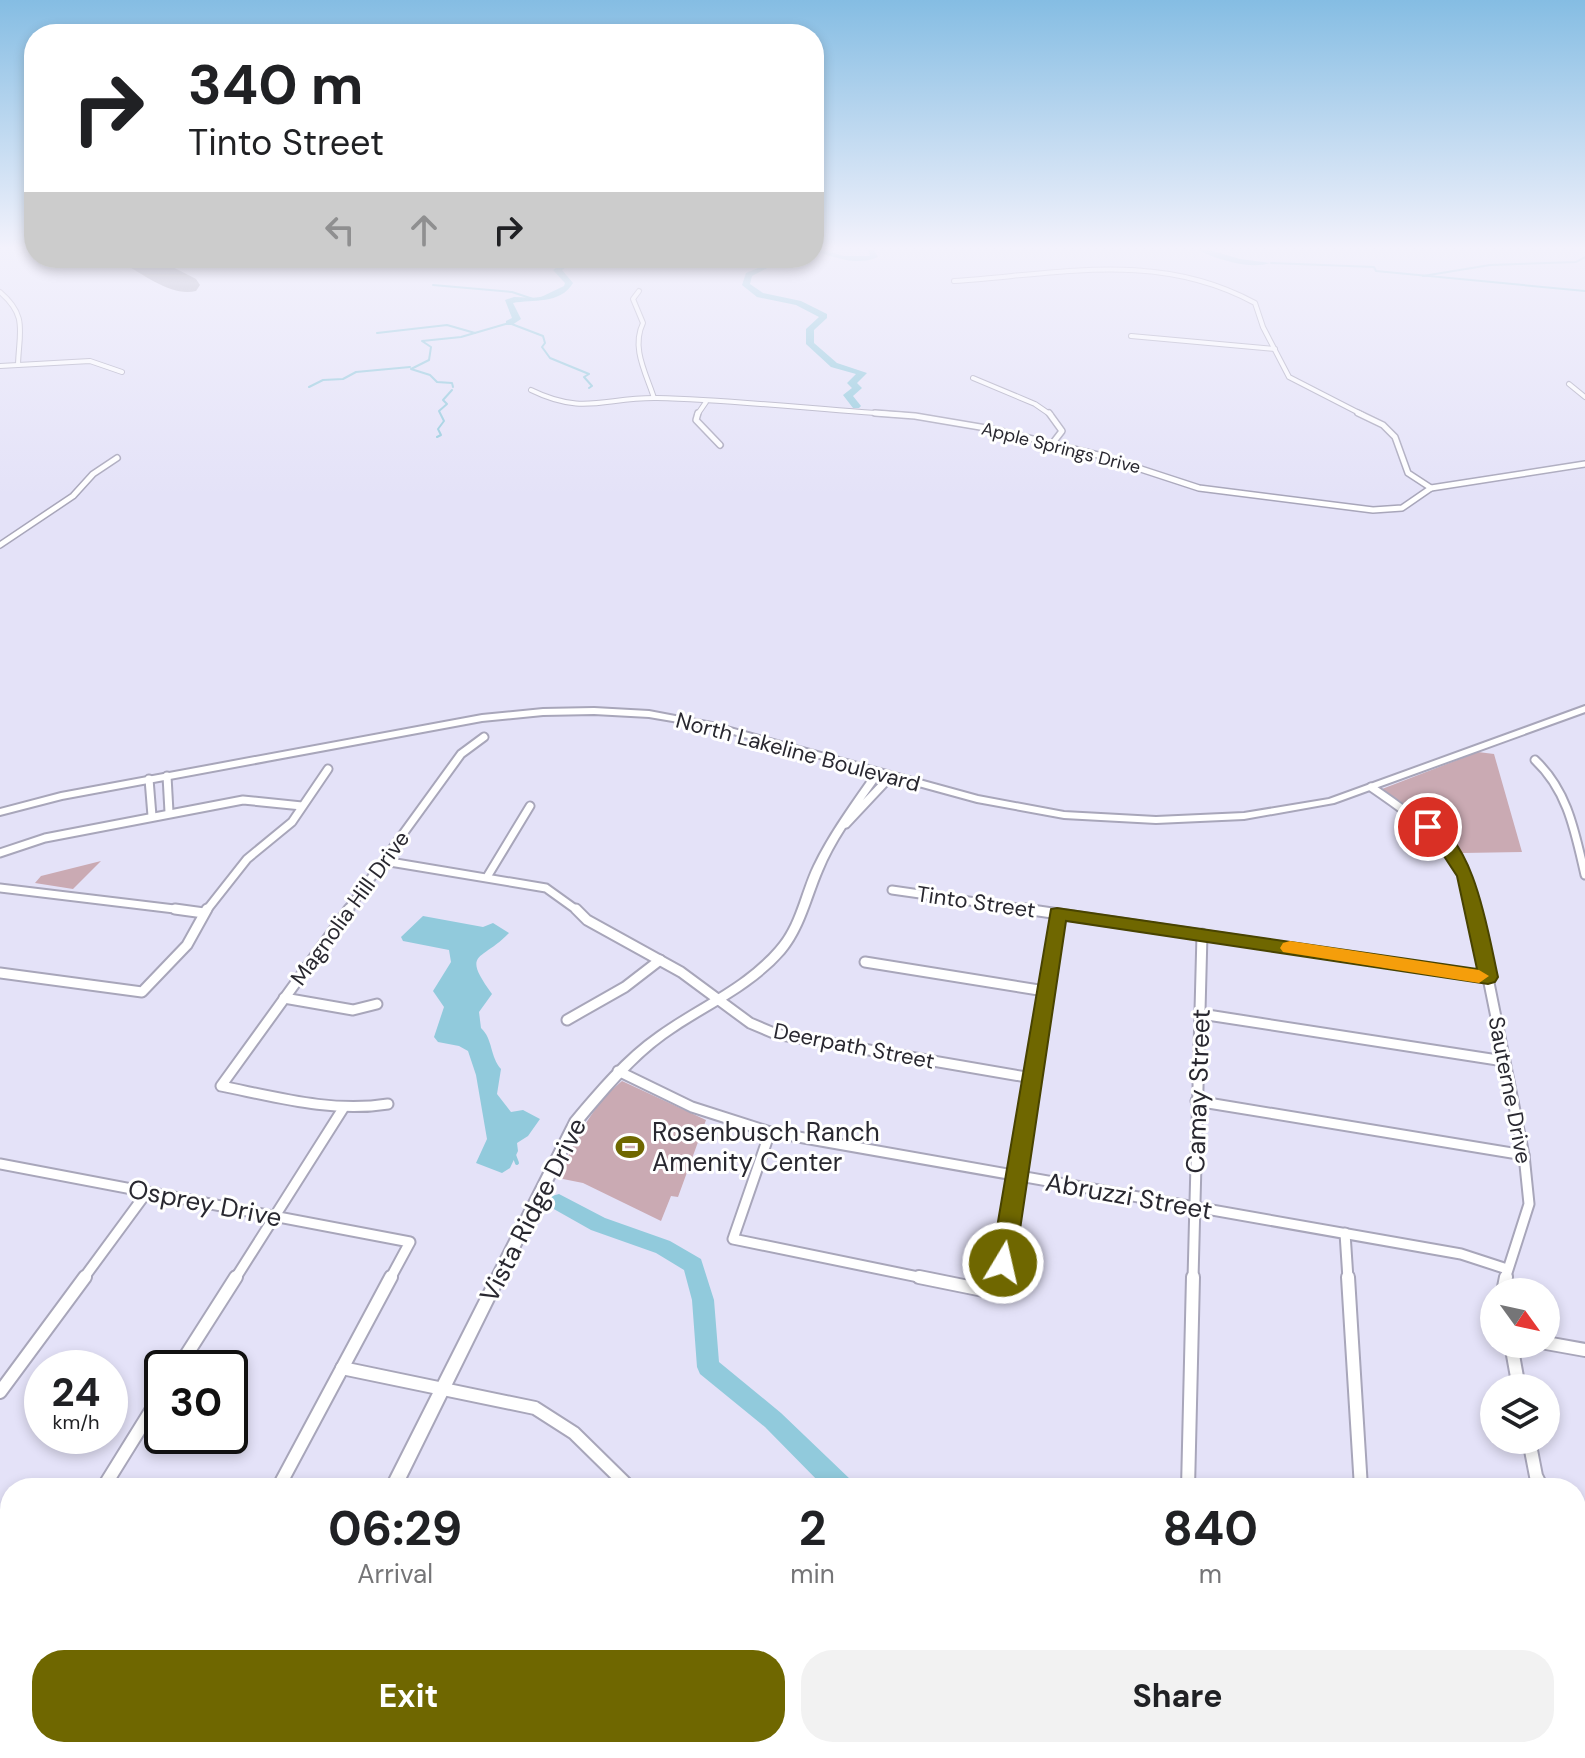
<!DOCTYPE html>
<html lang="en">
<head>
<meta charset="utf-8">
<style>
  :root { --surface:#fff; --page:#f2f2f2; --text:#202124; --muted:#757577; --accent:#6f6700 }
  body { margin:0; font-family:"DM Sans",sans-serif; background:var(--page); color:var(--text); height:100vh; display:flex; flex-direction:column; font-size:30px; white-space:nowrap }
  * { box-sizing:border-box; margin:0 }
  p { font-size:26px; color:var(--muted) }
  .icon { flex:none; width:44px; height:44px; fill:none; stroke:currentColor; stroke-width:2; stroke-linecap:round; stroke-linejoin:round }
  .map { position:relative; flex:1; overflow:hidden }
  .side { position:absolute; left:0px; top:1478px; width:1586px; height:280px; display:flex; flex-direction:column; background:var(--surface); border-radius:32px 32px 0 0; box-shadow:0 4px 12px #0003 }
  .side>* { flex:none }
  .guide { position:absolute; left:24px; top:24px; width:800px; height:244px; border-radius:32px; box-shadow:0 4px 12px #0003; background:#fff; color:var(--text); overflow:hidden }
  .needle { width:52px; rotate:123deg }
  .buttons { position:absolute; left:1480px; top:1278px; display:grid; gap:16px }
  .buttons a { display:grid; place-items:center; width:80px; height:80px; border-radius:50%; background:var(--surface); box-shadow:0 4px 12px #0003; font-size:40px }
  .speed { position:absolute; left:24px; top:1350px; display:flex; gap:16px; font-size:40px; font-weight:700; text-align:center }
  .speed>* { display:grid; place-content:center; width:104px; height:104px; border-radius:50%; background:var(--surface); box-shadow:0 4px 12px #0003; line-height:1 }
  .speed small { font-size:20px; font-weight:400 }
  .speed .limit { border:4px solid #111; border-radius:12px; background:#fff; color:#111 }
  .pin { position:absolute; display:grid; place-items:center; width:68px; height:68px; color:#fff; margin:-34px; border:4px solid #fff; border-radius:50%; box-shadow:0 2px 8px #0007 }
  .me { position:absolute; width:88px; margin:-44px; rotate:9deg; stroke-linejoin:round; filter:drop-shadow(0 0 6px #0008) }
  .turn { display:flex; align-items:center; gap:28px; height:168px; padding:0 32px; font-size:36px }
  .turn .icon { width:104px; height:104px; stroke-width:2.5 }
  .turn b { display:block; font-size:56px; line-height:68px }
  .lanes { display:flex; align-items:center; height:76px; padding:0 32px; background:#0003; justify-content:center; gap:40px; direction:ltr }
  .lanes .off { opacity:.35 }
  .eta { display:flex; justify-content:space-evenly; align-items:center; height:136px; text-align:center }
  .eta b { font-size:48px; font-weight:700; line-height:56px }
  .action { display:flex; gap:16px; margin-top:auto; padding:16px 32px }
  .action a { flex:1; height:92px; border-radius:32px; background:var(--accent); color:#fff; font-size:32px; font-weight:700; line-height:92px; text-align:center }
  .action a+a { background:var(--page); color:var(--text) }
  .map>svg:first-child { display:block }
  .green { fill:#caaab3 }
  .water { fill:#91cadc }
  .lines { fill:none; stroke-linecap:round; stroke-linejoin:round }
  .stream-far1 { stroke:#91cadc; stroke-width:2 }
  .stream { stroke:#91cadc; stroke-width:4 }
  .river { fill:#91cadc; fill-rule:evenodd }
  .runway { fill:#9796a6; fill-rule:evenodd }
  .minor-far4-casing { stroke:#a8a6ba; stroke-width:6 }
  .minor-far3-casing { stroke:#a8a6ba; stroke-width:8 }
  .minor-far2-casing { stroke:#a8a6ba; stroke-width:11 }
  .minor-far1-casing { stroke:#a8a6ba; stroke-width:13 }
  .minor-casing { stroke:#a8a6ba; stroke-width:16 }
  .tertiary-casing { stroke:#a8a6ba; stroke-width:4 }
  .minor-far4 { stroke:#fff; stroke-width:4 }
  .minor-far3 { stroke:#fff; stroke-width:5 }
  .minor-far2 { stroke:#fff; stroke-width:7 }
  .minor-far1 { stroke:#fff; stroke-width:9 }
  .minor { stroke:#fff; stroke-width:12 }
  .tertiary { fill:#fff; fill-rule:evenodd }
  .route { fill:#6f6700; stroke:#484300; stroke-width:2 }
  .slow { fill:#f59e0b }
  .labels { text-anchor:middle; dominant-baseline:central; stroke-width:6; stroke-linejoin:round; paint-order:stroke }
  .far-street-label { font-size:18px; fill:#292830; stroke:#fff }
  .street-label { font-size:22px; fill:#292830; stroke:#fff }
  .near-street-label { font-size:26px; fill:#292830; stroke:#fff }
  .near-poi-label { font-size:26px; fill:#292830; stroke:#fff; text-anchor:start }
</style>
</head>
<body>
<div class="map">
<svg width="1585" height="1758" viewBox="0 0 1585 1758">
  <rect width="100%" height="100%" fill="#e4e2f8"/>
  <g class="green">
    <path d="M1478 752 1494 754 1522 852 1462 853 1427 820 1382 789Z"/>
    <path d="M101 861 73 889 35 883 41 876Z"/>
    <path d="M622 1081 706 1120 678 1197 671 1196 661 1221 583 1183 558 1178C573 1144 592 1105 622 1081Z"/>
  </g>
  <g class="water">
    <path d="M423 916 483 927 493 923 509 933C481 962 461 951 492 994L479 1012 481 1028C493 1039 490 1057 501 1069L497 1094 511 1112 523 1110 540 1119 528 1136 517 1143 518 1151 510 1168 502 1173 476 1163 487 1139 476 1075 468 1051 459 1046 438 1042 434 1037 444 1007 433 991 451 962 449 950 403 941 401 937Z"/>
    <path d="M1073 1748H1164L1168 1758H1072Z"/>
  </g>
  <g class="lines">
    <g class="stream-far1">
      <path d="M1271 263 1374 267 1376 271 1585 291"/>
      <path d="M1423 276 1490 265 1576 262 1585 257"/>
      <path d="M433 285 512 292 533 299 547 297"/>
      <path d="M377 333 447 325 475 333"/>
      <path d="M309 387 323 380 343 379 356 372 410 367"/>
      <path d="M453 387 452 383 437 382 430 375 411 369 429 360 431 347 422 341 461 337 509 323 543 336 545 343 542 347 550 358 589 374 584 377 592 386 589 388"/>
      <path d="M437 437 441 435 438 429 444 421 439 411 447 404 443 400 452 390"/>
    </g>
    <path class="stream" d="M514 1155 517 1163"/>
    <g class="river">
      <path d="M814 250H825L843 256H870L868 250H874L878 257C855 267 836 256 814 252Z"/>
      <path d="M1198 250H1209L1240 259 1270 263C1250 270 1216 259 1198 250Z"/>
      <path d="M570 258H579L562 270 573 283C560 305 532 299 513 303L521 319 512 325H506V321L512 318 505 300 514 297 539 298 564 286 565 283 553 270Z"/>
      <path d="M760 258H771L759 263 769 267 752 276 750 284 763 293 801 301 827 314V318L814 330V343L837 363 867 373 857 383 862 388 853 396 861 406 859 408H853L843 395 852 388 847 383 856 374 831 367 806 344V329L819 317 796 305 757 297 742 285 746 273 758 268 746 264Z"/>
      <path d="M559 1194 605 1218 670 1241 701 1259 714 1300 719 1362 781 1413 851 1480 854 1488H825L765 1427 700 1374 697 1367 692 1300 684 1270 656 1253 591 1230 552 1208 549 1202 552 1196Z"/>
      <path d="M1017 1748H1045L1044 1758H1016Z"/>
    </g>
    <path class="runway" d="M120 258H155L196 279 200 285 196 291C172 297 145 275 124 264Z"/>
    <defs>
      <g id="minor-far4">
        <path d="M954 281C1059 274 1158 250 1255 303L1263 327 1289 377 1363 415"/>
        <path d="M639 291 633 299 643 323C631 348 646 373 654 398"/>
        <path d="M0 292C28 316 19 331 18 365"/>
        <path d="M1131 336 1275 349"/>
        <path d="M0 366 90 361 122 372"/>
        <path d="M973 378 1035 404 1051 415"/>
        <path d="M1569 384 1585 397"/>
        <path d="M531 390C584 416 605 397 657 398 739 400 822 410 904 415"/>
        <path d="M697 415 706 402"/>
      </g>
      <g id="minor-far3">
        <path d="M698 413 696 420 720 445"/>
        <path d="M875 413 915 416 992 429 1098 455 1199 488 1373 510 1402 508 1431 488 1585 464"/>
        <path d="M1049 413 1062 431 1052 444"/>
        <path d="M1358 413 1383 425 1395 437 1408 473 1431 488"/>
        <path d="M0 545 73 496 93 474 117 458"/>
      </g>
      <g id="minor-far2">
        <path d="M1535 760C1568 791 1575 832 1585 875"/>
        <path d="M167 776 169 812"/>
        <path d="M149 779 152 816"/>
        <path d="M1371 787C1419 820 1463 851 1475 911"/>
        <path d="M0 853 45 838 243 800 302 806"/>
        <path d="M384 861 546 888 578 911"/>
        <path d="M487 877 530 806"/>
        <path d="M0 888 191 911"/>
        <path d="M892 890 1039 911"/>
        <path d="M206 911 247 859 292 822 328 769"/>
        <path d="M347 911 461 754 484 737"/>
      </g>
      <g id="minor-far1">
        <path d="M175 909 204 913"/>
        <path d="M349 909 221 1086C276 1097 332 1113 388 1104"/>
        <path d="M576 909 587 920 681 972 750 1023 776 1034 1032 1078"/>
        <path d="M1025 909 1488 977"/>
        <path d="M1474 909 1524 1155 1529 1204 1505 1279"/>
        <path d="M865 962 1045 991"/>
        <path d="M0 973 142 992 187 945 207 909"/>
        <path d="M284 998 353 1010 377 1004"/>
        <path d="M1201 1014 1504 1061"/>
        <path d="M567 1020 625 987 660 960"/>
        <path d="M618 1071 692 1107 770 1132 1461 1254 1507 1269"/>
        <path d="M1196 1101 1524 1155"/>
        <path d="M770 1132 733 1239 928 1279"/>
        <path d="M0 1164 410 1242 390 1279"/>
        <path d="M1345 1233 1348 1279"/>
        <path d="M83 1279 147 1192"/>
        <path d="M235 1279 344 1107"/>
        <path d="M1000 1279 1057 914"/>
        <path d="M1193 1279 1202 934"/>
      </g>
      <g id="minor">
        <path d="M919 1277 998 1293 1001 1277"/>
        <path d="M1348 1277 1361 1488"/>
        <path d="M1503 1292 1506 1277"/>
        <path d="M1546 1343 1585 1350"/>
        <path d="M1511 1344 1519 1388"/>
        <path d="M178 1368 236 1277"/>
        <path d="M342 1368 535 1408 574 1433 630 1488"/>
        <path d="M0 1392 85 1277"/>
        <path d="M1529 1440 1536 1476 1542 1488"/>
        <path d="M103 1488 162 1393"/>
        <path d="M278 1488 391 1277"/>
        <path d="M1188 1488 1193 1277"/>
        <path d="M1576 1550 1585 1567"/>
        <path d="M0 1653 10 1637"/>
        <path d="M0 1684 10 1686"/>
        <path d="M261 1748 302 1758"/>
        <path d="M609 1748 618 1758"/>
        <path d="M839 1748 842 1758"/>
        <path d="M1210 1748 1212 1758"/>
        <path d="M1559 1748 1585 1754"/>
        <path d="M446 1758 462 1748"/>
      </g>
      <g id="tertiary">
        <path d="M1585 706V712L1334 803 1244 819 1156 823 1064 818 977 802 893 779 848 827 845 828C836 842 828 856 822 871 810 899 804 929 784 953 751 991 705 1009 665 1038 632 1062 606 1094 580 1125L401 1488H385L571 1119C597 1088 624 1056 657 1033 697 1004 743 986 776 948 797 925 801 893 814 866 830 833 852 803 873 773L708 727 649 717 594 714 543 715 482 721 62 799 0 815V809L61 793 482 715 543 709 594 708 649 711 712 723 978 796 1064 812 1156 817 1244 813 1329 799ZM881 775 885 777 863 800Z"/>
        <path d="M283 1748H301L297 1758H279Z"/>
      </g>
    </defs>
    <use href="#minor-far4" class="minor-far4-casing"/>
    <use href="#minor-far3" class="minor-far3-casing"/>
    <use href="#minor-far2" class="minor-far2-casing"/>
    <use href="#minor-far1" class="minor-far1-casing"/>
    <use href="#minor" class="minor-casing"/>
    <use href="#tertiary" class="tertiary-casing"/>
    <use href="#minor-far4" class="minor-far4"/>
    <use href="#minor-far3" class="minor-far3"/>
    <use href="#minor-far2" class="minor-far2"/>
    <use href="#minor-far1" class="minor-far1"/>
    <use href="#minor" class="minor"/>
    <use href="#tertiary" class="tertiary"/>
  </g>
  <linearGradient id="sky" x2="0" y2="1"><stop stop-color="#85bde3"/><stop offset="0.5" stop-color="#f3f2fc"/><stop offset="1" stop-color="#f3f2fc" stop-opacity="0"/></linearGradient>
  <rect width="1585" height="496" fill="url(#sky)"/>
  <path class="route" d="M1428 822C1474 833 1489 938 1498 977L1495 982 1488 984 1066 921 1015 1263 1012 1270 1003 1273 994 1270 991 1263 1051 909 1057 908 1477 969 1457 876 1438 847 1420 827Z"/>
  <path class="slow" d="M1290 941 1479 970 1489 976 1479 983 1283 952 1280 948 1283 943Z"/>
  <defs>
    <symbol id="stadium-bare" viewBox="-9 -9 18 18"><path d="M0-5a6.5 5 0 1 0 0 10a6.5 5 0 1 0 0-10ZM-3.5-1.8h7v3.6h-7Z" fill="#6f6700" stroke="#fff" stroke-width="2.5" paint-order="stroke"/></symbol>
  </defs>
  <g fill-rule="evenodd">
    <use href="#stadium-bare" x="610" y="1127" width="40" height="40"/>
  </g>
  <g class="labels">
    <g class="far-street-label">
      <text transform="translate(1061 448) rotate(14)">Apple Springs Drive</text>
    </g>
    <g class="street-label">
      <text transform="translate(798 752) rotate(15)">North Lakeline Boulevard</text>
      <text transform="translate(976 902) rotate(8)">Tinto Street</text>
      <text transform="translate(350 908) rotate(-54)">Magnolia Hill Drive</text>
      <text transform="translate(854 1046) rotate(11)">Deerpath Street</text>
      <text transform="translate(1510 1090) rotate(79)">Sauterne Drive</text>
    </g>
    <g class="near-street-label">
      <text transform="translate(1198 1091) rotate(-88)">Camay Street</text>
      <text transform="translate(1129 1196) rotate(10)">Abruzzi Street</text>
      <text transform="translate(205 1203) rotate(11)">Osprey Drive</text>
      <text transform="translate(533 1210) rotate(-63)">Vista Ridge Drive</text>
    </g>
    <g class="near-poi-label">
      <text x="652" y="1132">Rosenbusch Ranch<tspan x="652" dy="30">Amenity Center</tspan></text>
    </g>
  </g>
</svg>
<div class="buttons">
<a><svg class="needle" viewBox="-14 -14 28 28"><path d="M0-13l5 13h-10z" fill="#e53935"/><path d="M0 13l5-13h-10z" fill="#757577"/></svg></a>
<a><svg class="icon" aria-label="layers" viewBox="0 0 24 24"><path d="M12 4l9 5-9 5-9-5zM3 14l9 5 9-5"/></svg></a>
</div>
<div class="speed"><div>24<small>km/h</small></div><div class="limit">30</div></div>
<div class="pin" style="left:1428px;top:827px;background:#d93025"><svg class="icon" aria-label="arrive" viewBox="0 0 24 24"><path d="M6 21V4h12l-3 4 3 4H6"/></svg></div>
<svg class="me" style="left:1003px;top:1263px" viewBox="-20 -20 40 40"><circle r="17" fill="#6f6700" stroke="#fff" stroke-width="3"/><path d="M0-11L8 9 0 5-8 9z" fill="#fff"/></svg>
<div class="guide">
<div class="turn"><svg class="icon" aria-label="right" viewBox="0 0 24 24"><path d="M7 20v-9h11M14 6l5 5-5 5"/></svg><div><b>340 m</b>Tinto Street</div></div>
<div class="lanes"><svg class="icon off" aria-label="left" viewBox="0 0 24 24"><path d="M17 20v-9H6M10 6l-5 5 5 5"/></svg><svg class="icon off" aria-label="ahead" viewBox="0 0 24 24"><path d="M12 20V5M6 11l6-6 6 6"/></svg><svg class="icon" aria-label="right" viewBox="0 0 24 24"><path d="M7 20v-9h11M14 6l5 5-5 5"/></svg></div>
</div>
<section class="side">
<div class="eta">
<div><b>06:29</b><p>Arrival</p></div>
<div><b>2</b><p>min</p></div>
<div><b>840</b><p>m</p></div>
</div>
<div class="action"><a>Exit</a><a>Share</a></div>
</section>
</div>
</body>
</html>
